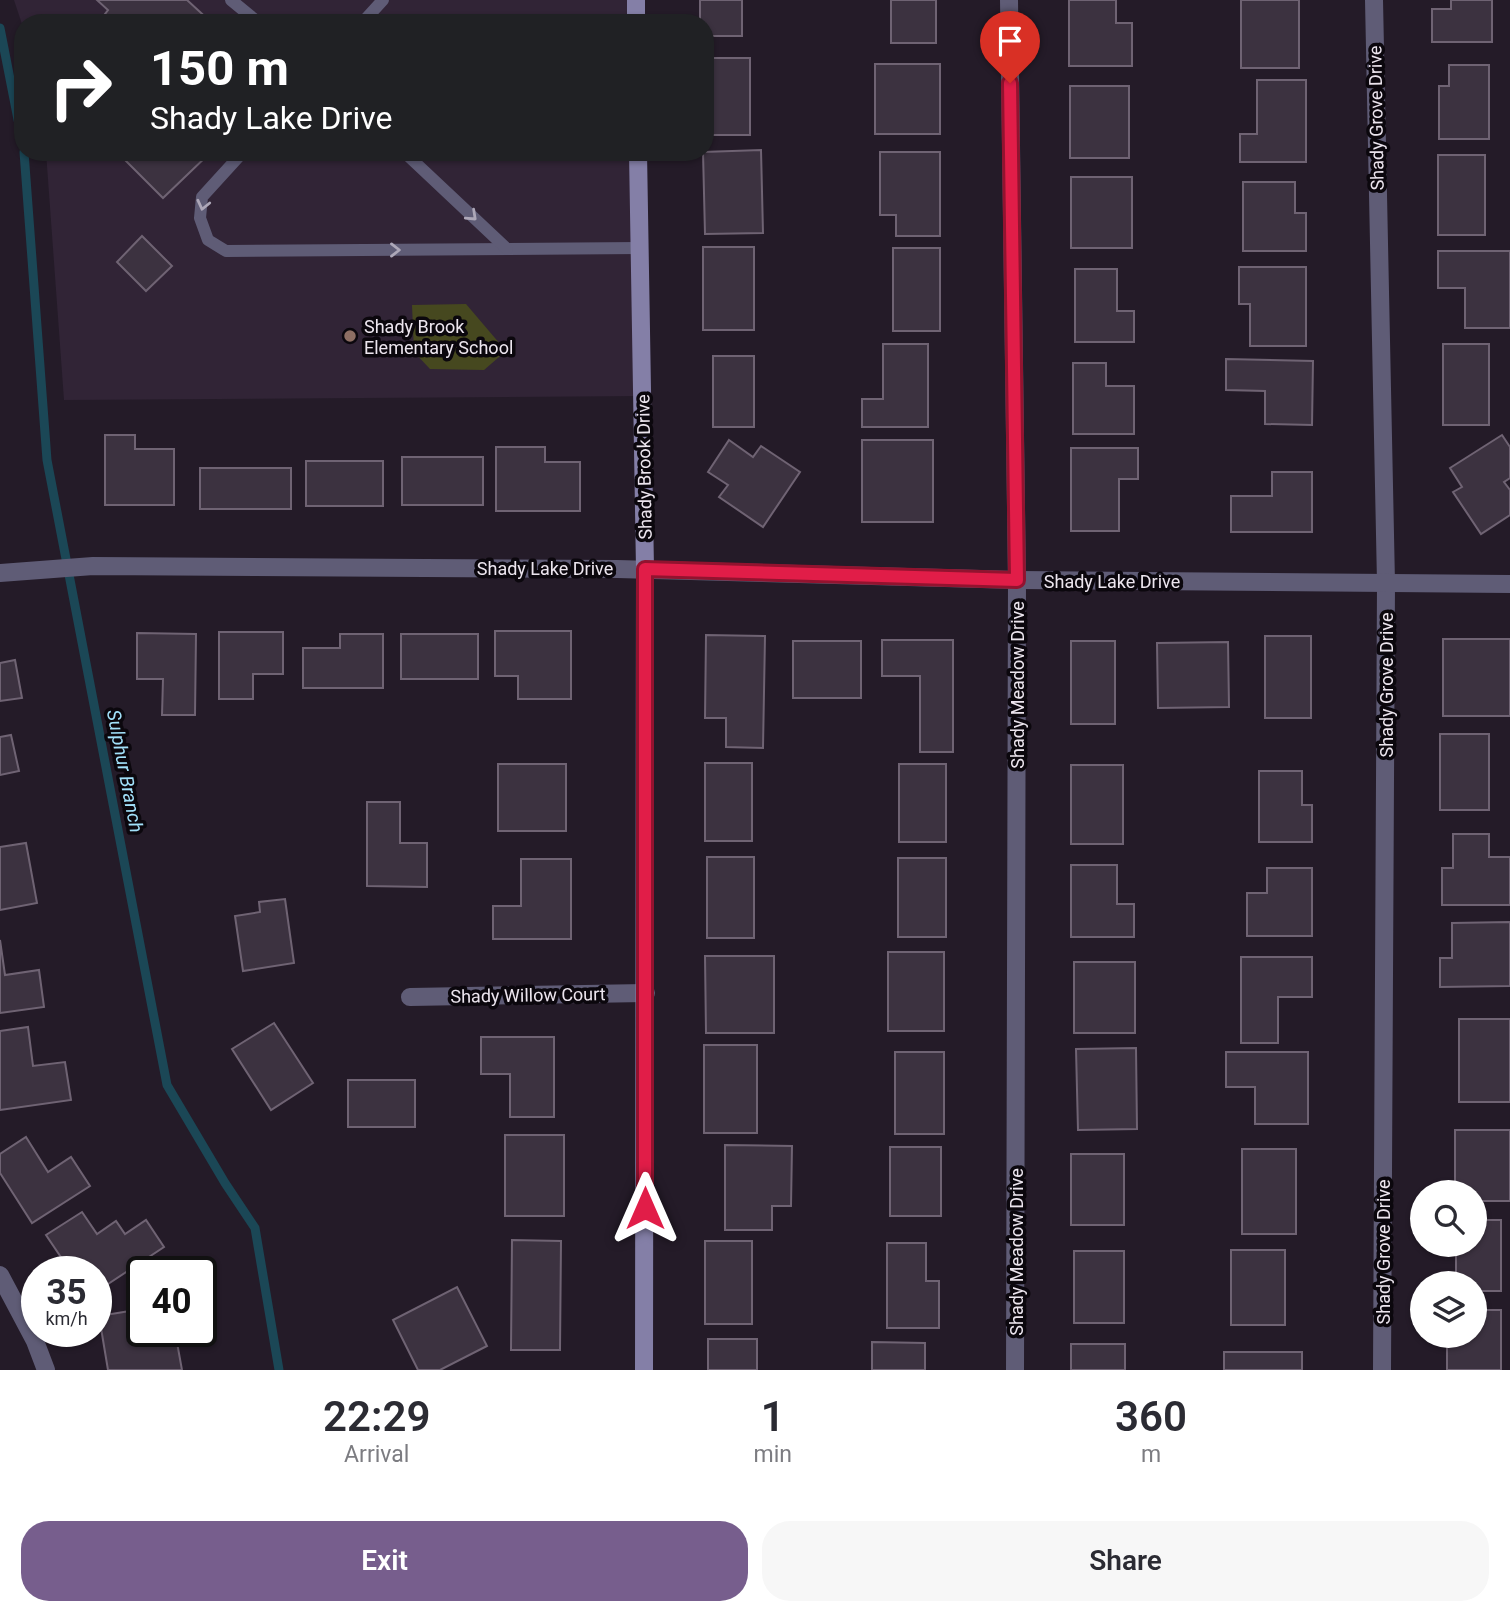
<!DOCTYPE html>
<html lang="en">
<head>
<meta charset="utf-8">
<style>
  :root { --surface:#fff; --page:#f7f7f7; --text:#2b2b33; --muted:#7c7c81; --accent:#775e8d }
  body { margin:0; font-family:Roboto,sans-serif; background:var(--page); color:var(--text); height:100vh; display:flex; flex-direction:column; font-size:26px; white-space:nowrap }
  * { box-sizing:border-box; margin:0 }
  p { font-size:23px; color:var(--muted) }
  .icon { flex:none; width:38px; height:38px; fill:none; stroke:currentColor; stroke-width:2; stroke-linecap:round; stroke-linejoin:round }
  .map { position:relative; height:1370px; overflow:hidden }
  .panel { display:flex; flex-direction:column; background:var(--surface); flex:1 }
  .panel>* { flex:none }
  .banner { position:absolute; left:14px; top:14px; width:700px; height:147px; border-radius:28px; box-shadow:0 2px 5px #0004; background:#202124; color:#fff; overflow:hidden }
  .fabs { position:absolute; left:1410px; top:1180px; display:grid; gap:14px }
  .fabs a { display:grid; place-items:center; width:77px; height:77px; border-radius:50%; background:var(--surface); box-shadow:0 2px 5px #0004; font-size:35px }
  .speed { position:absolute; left:21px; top:1256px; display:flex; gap:14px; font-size:35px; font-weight:700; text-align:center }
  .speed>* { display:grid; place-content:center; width:91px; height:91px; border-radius:50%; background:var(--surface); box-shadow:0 2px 5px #0004; line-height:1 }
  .speed small { font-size:18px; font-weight:400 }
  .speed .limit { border:4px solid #111; border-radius:10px; background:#fff; color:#111 }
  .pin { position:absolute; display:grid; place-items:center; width:60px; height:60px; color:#fff; margin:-72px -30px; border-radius:50% 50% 50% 0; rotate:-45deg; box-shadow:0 0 7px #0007 }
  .pin .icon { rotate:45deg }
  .me { position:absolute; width:77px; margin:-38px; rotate:0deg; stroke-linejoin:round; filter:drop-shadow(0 0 5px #0008) }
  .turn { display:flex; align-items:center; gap:24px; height:147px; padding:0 21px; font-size:32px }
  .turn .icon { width:91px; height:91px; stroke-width:2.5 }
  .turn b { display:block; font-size:49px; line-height:60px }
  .eta { display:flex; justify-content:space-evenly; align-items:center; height:119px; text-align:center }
  .eta b { font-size:42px; font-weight:600; line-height:49px }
  .action { display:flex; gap:14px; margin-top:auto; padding:14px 21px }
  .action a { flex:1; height:80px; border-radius:28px; background:var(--accent); color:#fff; font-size:28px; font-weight:600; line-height:80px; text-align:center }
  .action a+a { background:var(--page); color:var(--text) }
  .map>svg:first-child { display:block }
  .built { fill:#312436 }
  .green { fill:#46481f }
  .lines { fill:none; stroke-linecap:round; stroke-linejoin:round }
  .stream { stroke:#1b4756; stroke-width:9 }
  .building { fill:#3c3240; stroke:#6f6373; stroke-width:2 }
  .lane { stroke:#5f5c76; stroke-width:12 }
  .street { stroke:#5f5c76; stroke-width:18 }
  .secondary { stroke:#847fa7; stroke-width:18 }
  .oneway { stroke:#ada7b8 }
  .route-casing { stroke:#92132f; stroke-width:18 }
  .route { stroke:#e11d48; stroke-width:12 }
  .education-dot { fill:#8d6e63; stroke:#0b070d; stroke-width:2.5 }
  .labels { text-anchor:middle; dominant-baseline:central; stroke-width:7; stroke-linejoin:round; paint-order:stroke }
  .street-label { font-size:18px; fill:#ece5ee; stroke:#0b070d }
  .poi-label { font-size:18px; fill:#ece5ee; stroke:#0b070d; text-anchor:start }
  .water-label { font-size:19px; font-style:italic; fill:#a2e1fa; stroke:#0b070d }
</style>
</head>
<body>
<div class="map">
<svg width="1510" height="1370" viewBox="0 0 1510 1370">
  <rect width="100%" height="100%" fill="#241b28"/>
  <g class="built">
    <path d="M14 0H636V23H23V27Z"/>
    <path d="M46 152H638L643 396 64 400Z"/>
  </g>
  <path class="green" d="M466 304 506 351 484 370 430 369 414 352 412 305Z"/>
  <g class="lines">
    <g class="stream">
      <path d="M0 28 23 145"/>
      <path d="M24 152 47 460 167 1085 225 1183 255 1228 279 1370"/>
    </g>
  </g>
  <g class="building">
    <path d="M97 0H187L212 23H98L108 10Z"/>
    <path d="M700 0H742V36H705V23H700Z"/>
    <rect x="891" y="0" width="45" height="43"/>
    <path d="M1069 0H1116V23H1132V66H1069Z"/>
    <rect x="1241" y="0" width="58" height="68"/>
    <path d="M1451 0H1492V42H1432V9H1451Z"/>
    <rect x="705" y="58" width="45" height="77"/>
    <rect x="875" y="64" width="65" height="70"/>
    <path d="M1449 65H1489V139H1439V86H1449Z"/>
    <path d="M1257 80H1306V162H1240V134H1257Z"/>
    <rect x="1070" y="86" width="59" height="72"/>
    <path d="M761 150 763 233 705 234 703 152Z"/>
    <path d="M117 152H211L163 198Z"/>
    <path d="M880 152H940V236H896V215H880Z"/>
    <rect x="1438" y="155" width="47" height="80"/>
    <rect x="1071" y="177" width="61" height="71"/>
    <path d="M1243 182H1295V213H1306V251H1243Z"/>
    <path d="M142 236 172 266 146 291 117 262Z"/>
    <rect x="703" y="247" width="51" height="83"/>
    <rect x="893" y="248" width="47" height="83"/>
    <path d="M1438 251H1510V328H1465V288H1438Z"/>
    <path d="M1239 267H1306V346H1250V304H1239Z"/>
    <path d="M1075 269H1117V311H1134V342H1075Z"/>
    <path d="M883 344H928V427H862V399H883Z"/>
    <rect x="1443" y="344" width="46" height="81"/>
    <rect x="713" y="356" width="41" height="71"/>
    <path d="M1226 359 1313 361 1312 425 1265 424V391L1226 390Z"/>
    <path d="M1073 363H1106V386H1134V434H1073Z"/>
    <path d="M105 435H135V449H174V505H105Z"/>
    <path d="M1502 435 1510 447V478L1504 482 1510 490V515L1481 534 1453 492 1462 487 1450 468Z"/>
    <path d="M729 440 753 457 761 446 800 472 763 527 719 497 728 485 708 472Z"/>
    <rect x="862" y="440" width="71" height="82"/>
    <path d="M496 447H545V462H580V511H496Z"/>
    <path d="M1071 448H1138V479H1119V531H1071Z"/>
    <rect x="402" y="457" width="81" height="48"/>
    <rect x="306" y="461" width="77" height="45"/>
    <rect x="200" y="468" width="91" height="41"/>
    <path d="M1272 472H1312V532H1231V496H1272Z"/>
    <path d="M495 631H571V699H518V676H495Z"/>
    <path d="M219 632H283V674H253V699H219Z"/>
    <path d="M137 633 196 634 195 715H162L163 679H137Z"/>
    <path d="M340 634H383V688H303V648H340Z"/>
    <rect x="401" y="634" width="77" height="45"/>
    <path d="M706 635 765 636 763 748 726 747V718H705Z"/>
    <rect x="1265" y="636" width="46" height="82"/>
    <rect x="1443" y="639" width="67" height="77"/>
    <path d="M882 640H953V752H920V676H882Z"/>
    <rect x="793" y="641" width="68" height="57"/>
    <rect x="1071" y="641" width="44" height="83"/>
    <path d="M1228 642 1229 707 1158 708 1157 643Z"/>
    <path d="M15 660 22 698 0 701V663Z"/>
    <rect x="1440" y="734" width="49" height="76"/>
    <path d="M11 735 19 771 0 775V737Z"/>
    <rect x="705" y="763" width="47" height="78"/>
    <rect x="498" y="764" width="68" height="67"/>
    <rect x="899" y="764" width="47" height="78"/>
    <rect x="1071" y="765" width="52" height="79"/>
    <path d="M1259 771H1302V805H1312V842H1259Z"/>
    <path d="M367 802H400V843H427V887L367 886Z"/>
    <path d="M1453 834H1489V857H1510V905H1442V868H1453Z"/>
    <path d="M26 843 37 903 0 910V847Z"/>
    <rect x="707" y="857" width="47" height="81"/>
    <rect x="898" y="858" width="48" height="79"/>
    <path d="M521 859H571V939H493V906H521Z"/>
    <path d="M1071 865H1117V904H1134V937H1071Z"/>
    <path d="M1267 868H1312V936H1247V893H1267Z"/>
    <path d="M285 899 294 963 243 971 235 916 260 912 259 902Z"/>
    <path d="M1510 922V986L1440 987V958H1452V923Z"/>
    <path d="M0 940 5 975 39 970 44 1007 0 1013Z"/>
    <rect x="888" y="952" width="56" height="79"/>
    <path d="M705 956H774V1033H706Z"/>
    <path d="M1241 957H1312V997H1278V1043H1241Z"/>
    <rect x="1074" y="962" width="61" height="71"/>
    <rect x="1459" y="1019" width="51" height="83"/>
    <path d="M274 1023 313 1083 271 1110 232 1049Z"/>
    <path d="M28 1027 33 1066 65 1062 71 1100 0 1110V1031Z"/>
    <path d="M481 1037H554V1117H510V1074H481Z"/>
    <rect x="704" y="1045" width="53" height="88"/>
    <path d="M1136 1048 1137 1129 1078 1130 1076 1049Z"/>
    <rect x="895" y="1052" width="49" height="82"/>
    <path d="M1226 1052H1308V1124H1255V1087H1226Z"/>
    <rect x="348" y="1080" width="67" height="47"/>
    <path d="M1455 1130H1510V1201H1475V1192H1455Z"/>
    <rect x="505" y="1135" width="59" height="81"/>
    <path d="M26 1137 48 1172 71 1157 90 1186 32 1223 0 1173V1154Z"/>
    <path d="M725 1145 792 1146 791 1206H772V1230H725Z"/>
    <rect x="890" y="1147" width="51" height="69"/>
    <rect x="1242" y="1149" width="54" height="85"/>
    <rect x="1071" y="1154" width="53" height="71"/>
    <path d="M82 1212 97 1234 116 1221 125 1234 146 1220 164 1247 96 1292V1272H71L46 1235Z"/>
    <path d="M1475 1220H1501V1291H1475V1283H1456V1244H1475Z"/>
    <path d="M512 1240 561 1241 560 1350H511Z"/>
    <rect x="705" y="1241" width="47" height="83"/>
    <path d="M887 1243H926V1281H939V1328H887Z"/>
    <rect x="1231" y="1250" width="54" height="75"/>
    <rect x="1074" y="1251" width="50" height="72"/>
    <path d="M457 1287 487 1346 440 1370H418L393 1320Z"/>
    <path d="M142 1309V1332H159L161 1340 176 1337 182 1370H108L99 1316Z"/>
    <path d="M1475 1310H1501V1370H1447V1335H1475Z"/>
    <rect x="708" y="1339" width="49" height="31"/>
    <path d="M872 1342 925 1343V1370H872Z"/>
    <rect x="1071" y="1344" width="54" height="26"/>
    <rect x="1224" y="1352" width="78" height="18"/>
  </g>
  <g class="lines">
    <g class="lane">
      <path d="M231 0 259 23"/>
      <path d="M362 23 383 0"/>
      <path d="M243 152 202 197 200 218 208 240 226 251 640 248"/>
      <path d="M404 152 507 249"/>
    </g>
    <g class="street">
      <path d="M1009 0 1017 580 1015 1370"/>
      <path d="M1374 0 1386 583 1382 1370"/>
      <path d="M0 573 93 566 617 569 1017 580 1510 584"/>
      <path d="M410 997 646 993"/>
      <path d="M0 1275 35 1341 46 1370"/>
    </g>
    <g class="secondary">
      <path d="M636 0V23"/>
      <path d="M638 152 645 569 644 1370"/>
    </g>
  </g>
  <defs><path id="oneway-chevron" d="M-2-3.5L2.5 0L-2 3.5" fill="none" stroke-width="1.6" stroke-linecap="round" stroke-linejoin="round" transform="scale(1.75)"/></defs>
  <g class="oneway">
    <use href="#oneway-chevron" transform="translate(203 205) rotate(103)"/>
    <use href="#oneway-chevron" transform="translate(472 216) rotate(43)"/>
    <use href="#oneway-chevron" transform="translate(395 250)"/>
  </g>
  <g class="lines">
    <defs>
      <path id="route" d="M645 1208V569L1017 580 1010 83"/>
    </defs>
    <use href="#route" class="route-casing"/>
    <use href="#route" class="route"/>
  </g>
  <circle class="education-dot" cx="350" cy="336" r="7"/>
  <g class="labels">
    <g class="street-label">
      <text transform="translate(1376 118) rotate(-91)">Shady Grove Drive</text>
      <text transform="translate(644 467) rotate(-91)">Shady Brook Drive</text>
      <text x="545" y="568">Shady Lake Drive</text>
      <text x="1112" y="581">Shady Lake Drive</text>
      <text transform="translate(1017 685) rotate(-90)">Shady Meadow Drive</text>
      <text transform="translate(1386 685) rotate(-90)">Shady Grove Drive</text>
      <text transform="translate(528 995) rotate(-1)">Shady Willow Court</text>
      <text transform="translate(1016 1252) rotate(-90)">Shady Meadow Drive</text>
      <text transform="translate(1383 1252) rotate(-90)">Shady Grove Drive</text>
    </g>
    <g class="poi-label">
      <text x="364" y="326">Shady Brook<tspan x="364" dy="21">Elementary School</tspan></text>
    </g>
    <g class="water-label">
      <text transform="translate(125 771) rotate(79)">Sulphur Branch</text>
    </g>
  </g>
</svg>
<div class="fabs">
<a><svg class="icon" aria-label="search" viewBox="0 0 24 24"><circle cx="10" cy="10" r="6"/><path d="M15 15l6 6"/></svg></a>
<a><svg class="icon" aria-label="layers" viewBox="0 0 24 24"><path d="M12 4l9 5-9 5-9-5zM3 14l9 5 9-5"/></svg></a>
</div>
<div class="speed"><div>35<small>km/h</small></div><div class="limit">40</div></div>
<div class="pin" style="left:1010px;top:83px;background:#d93025"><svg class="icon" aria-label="arrive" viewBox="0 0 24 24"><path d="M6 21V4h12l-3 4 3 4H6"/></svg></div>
<svg class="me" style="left:645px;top:1208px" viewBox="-20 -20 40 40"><path d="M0-17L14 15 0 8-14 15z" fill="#e11d48" stroke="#fff" stroke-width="4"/></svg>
<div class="banner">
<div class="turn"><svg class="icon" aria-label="right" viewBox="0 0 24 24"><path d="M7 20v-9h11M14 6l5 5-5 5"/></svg><div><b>150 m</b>Shady Lake Drive</div></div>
</div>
</div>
<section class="panel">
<div class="eta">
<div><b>22:29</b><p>Arrival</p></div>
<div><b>1</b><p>min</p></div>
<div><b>360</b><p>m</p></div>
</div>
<div class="action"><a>Exit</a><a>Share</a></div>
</section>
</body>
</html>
